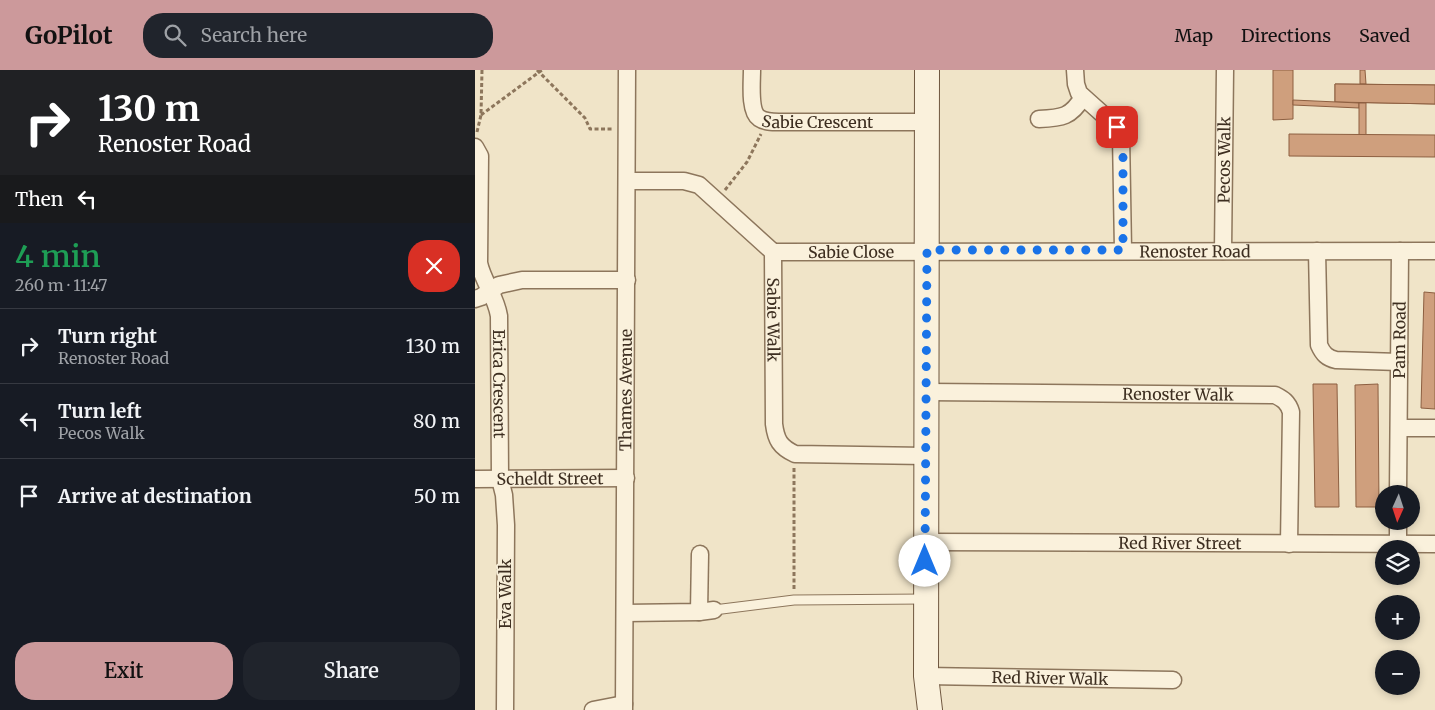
<!DOCTYPE html>
<html lang="en">
<head>
<meta charset="utf-8">
<style>
  :root { --surface:#171b24; --page:#20242c; --text:#f1f3f6; --muted:#9ea1a6; --line:#363941; --accent:#cc999b }
  body { margin:0; font-family:Merriweather,serif; background:var(--page); color:var(--text); height:100vh; display:flex; flex-direction:column; font-size:19px; white-space:nowrap }
  * { box-sizing:border-box; margin:0 }
  p { font-size:16px; color:var(--muted) }
  .icon { flex:none; width:28px; height:28px; fill:none; stroke:currentColor; stroke-width:2; stroke-linecap:round; stroke-linejoin:round }
  .map { position:relative; flex:1; overflow:hidden }
  .drawer { display:flex; flex-direction:column; background:var(--surface); width:475px }
  .drawer>* { flex:none }
  .top-card { background:#202124; color:#fff; overflow:hidden }
  .needle { width:32px; rotate:183deg }
  .controls { position:absolute; left:900px; top:415px; display:grid; gap:10px }
  .controls a { display:grid; place-items:center; width:45px; height:45px; border-radius:50%; background:var(--surface); box-shadow:0 2px 8px #0003; font-size:25px }
  .pin { position:absolute; display:grid; place-items:center; width:42px; height:42px; color:#fff; margin:-21px; border-radius:10px; box-shadow:0 2px 8px #0006 }
  .me { position:absolute; width:55px; margin:-28px; rotate:0deg; stroke-linejoin:round; filter:drop-shadow(0 0 4px #0008) }
  .turn { display:flex; align-items:center; gap:18px; height:105px; padding:0 15px; font-size:22px }
  .turn .icon { width:65px; height:65px; stroke-width:2.5 }
  .turn b { display:block; font-size:35px; line-height:42px }
  .then { display:flex; align-items:center; height:48px; padding:0 15px; background:#0003; gap:10px; font-size:19px }
  .round { display:grid; place-items:center; flex:none; width:52px; height:52px; border-radius:20px; background:var(--page) }
  .summary { display:flex; align-items:center; justify-content:space-between; height:85px; padding:0 15px }
  h1 { font-size:30px; font-weight:600; line-height:38px; color:#1e9e55 }
  .primary-button { display:flex; gap:10px; margin-top:auto; padding:10px 15px }
  .primary-button a { flex:1; height:58px; border-radius:20px; background:var(--accent); color:#111; font-size:20px; font-weight:600; line-height:58px; text-align:center }
  .primary-button a+a { background:var(--page); color:var(--text) }
  ul { padding:0; list-style:none }
  li { display:flex; align-items:center; gap:15px; height:75px; padding:0 15px; border-top:1px solid var(--line) }
  li div { flex:1 }
  li b { display:block; font-size:19px }
  li em { font-style:normal }
  header { display:flex; align-items:center; gap:30px; box-sizing:border-box; height:70px; padding:0 25px; background:var(--accent); color:#111 }
  header strong { font-size:24px }
  nav { display:flex; gap:28px; margin-inline-start:auto; font-size:18px }
  .search { width:350px; height:45px; background:var(--page); display:flex; align-items:center; gap:12px; box-sizing:border-box; padding:0 18px; border-radius:20px; color:var(--muted); font-size:19px }
  main { display:flex; flex:1; min-height:0 }
  .map>svg:first-child { display:block }
  .building { fill:#cf9f7d; stroke:#8d5f41 }
  .lines { fill:none; stroke-linecap:round; stroke-linejoin:round }
  .lane-casing { stroke:#8d765c; stroke-width:11 }
  .street-casing { stroke:#8d765c; stroke-width:19 }
  .secondary-casing { stroke:#6f573f; stroke-width:26 }
  .path { stroke:#8d765c; stroke-width:3; stroke-dasharray:4 2.5; stroke-linecap:butt }
  .lane { stroke:#faf1dc; stroke-width:9 }
  .street { stroke:#faf1dc; stroke-width:16 }
  .secondary { stroke:#faf1dc; stroke-width:24 }
  .route { stroke:#1a73e8; stroke-width:9; stroke-dasharray:0 16.2 }
  .labels { text-anchor:middle; dominant-baseline:central; stroke-width:4; stroke-linejoin:round; paint-order:stroke }
  .street-label { font-size:16px; fill:#3d2e20; stroke:#f7eed8 }
</style>
</head>
<body>
<header>
<strong>GoPilot</strong>
<div class="search"><svg class="icon" aria-label="search" viewBox="0 0 24 24"><circle cx="10" cy="10" r="6"/><path d="M15 15l6 6"/></svg>Search here</div>
<nav><a>Map</a><a>Directions</a><a>Saved</a></nav>
</header>
<main>
<section class="drawer">
<div class="top-card">
<div class="turn"><svg class="icon" aria-label="right" viewBox="0 0 24 24"><path d="M7 20v-9h11M14 6l5 5-5 5"/></svg><div><b>130 m</b>Renoster Road</div></div>
<div class="then">Then<svg class="icon" aria-label="left" viewBox="0 0 24 24"><path d="M17 20v-9H6M10 6l-5 5 5 5"/></svg></div>
</div>
<div class="summary"><div><h1>4 min</h1><p>260 m · 11:47</p></div><a class="round" style="background:#d93025;color:#fff"><svg class="icon" aria-label="close" viewBox="0 0 24 24"><path d="M6 6l12 12M18 6L6 18"/></svg></a></div>
<ul>
<li><svg class="icon" aria-label="right" viewBox="0 0 24 24"><path d="M7 20v-9h11M14 6l5 5-5 5"/></svg><div><b>Turn right</b><p>Renoster Road</p></div><em>130 m</em></li>
<li><svg class="icon" aria-label="left" viewBox="0 0 24 24"><path d="M17 20v-9H6M10 6l-5 5 5 5"/></svg><div><b>Turn left</b><p>Pecos Walk</p></div><em>80 m</em></li>
<li><svg class="icon" aria-label="arrive" viewBox="0 0 24 24"><path d="M6 21V4h12l-3 4 3 4H6"/></svg><div><b>Arrive at destination</b></div><em>50 m</em></li>
</ul>
<div class="primary-button"><a>Exit</a><a>Share</a></div>
</section>
<div class="map">
<svg width="960" height="640" viewBox="0 0 960 640">
  <rect width="100%" height="100%" fill="#f0e4c8"/>
  <g class="building">
    <path d="M798 0H818V49L798 50Z"/>
    <path d="M885 0H890L891 14H885Z"/>
    <path d="M860 14 960 15V34L860 32Z"/>
    <path d="M860 14 960 15V34L860 32Z"/>
    <path d="M818 30 884 33V38L818 35Z"/>
    <rect x="884" y="33" width="7" height="32"/>
    <path d="M814 64 960 65V87L814 86Z"/>
    <path d="M949 222 960 223V339L946 338Z"/>
    <path d="M838 314H862L864 437H840Z"/>
    <path d="M903 314 904 437H881L880 315Z"/>
  </g>
  <g class="lines">
    <defs>
      <path id="lane" d="M239 540 319 530 450 529"/>
      <g id="street">
        <path id="s1" d="M277 0C277 12 274 41 284 48 290 52 297 52 304 52H452"/>
        <path d="M600 0 601 14 604 23 642 57 646 65 648 180"/>
        <path d="M564 49C587 48 596 47 608 27"/>
        <path id="s2" d="M0 77 5 86 4 193C8 212 21 226 24 246L25 409 29 425 31 455 30 640"/>
        <path id="s3" d="M152 111H209L224 115 298 182 299 354C301 370 305 377 320 384L451 386"/>
        <path id="s4" d="M748 181 750 0"/>
        <path d="M842 181 844 275C848 284 852 288 861 290L924 292"/>
        <path id="s5" d="M298 182 960 181"/>
        <path d="M0 229 6 227 24 215 47 210H152"/>
        <path id="s6" d="M451 322 800 325C808 329 813 332 816 342L814 474"/>
        <path d="M924 358H960"/>
        <path id="s7" d="M0 409 151 408"/>
        <path id="s8" d="M923 424 925 181"/>
        <path id="s9" d="M450 472 960 474"/>
        <path d="M923 474V451"/>
        <path d="M224 542 225 484"/>
        <path d="M150 543 224 542 239 540"/>
        <path id="s10" d="M451 606 698 610"/>
        <path d="M118 640 149 634"/>
        <path id="s11" d="M149 640 152 0"/>
      </g>
      <path id="secondary" d="M452 0 451 606 455 640"/>
    </defs>
    <use href="#lane" class="lane-casing"/>
    <use href="#street" class="street-casing"/>
    <use href="#secondary" class="secondary-casing"/>
    <g class="path">
      <path d="M62 0 110 48 115 59H137"/>
      <path d="M6 45 67 0"/>
      <path d="M2 62 6 45 7 0"/>
      <path d="M250 120 272 92 286 64"/>
      <path d="M319 398V519"/>
    </g>
    <use href="#lane" class="lane"/>
    <use href="#street" class="street"/>
    <use href="#secondary" class="secondary"/>
  </g>
  <g class="lines">
    <path class="route" d="M450 491 452 180H648V73L646 65 642 57"/>
  </g>
  <g class="labels">
    <g class="street-label">
      <text stroke="none"><textPath href="#s1" startOffset="109">Sabie Crescent</textPath></text>
      <text stroke="none"><textPath href="#s4" startOffset="91">Pecos Walk</textPath></text>
      <text stroke="none"><textPath href="#s5" startOffset="78">Sabie Close</textPath></text>
      <text stroke="none"><textPath href="#s5" startOffset="422">Renoster Road</textPath></text>
      <text stroke="none"><textPath href="#s3" startOffset="240">Sabie Walk</textPath></text>
      <text stroke="none"><textPath href="#s8" startOffset="154">Pam Road</textPath></text>
      <text stroke="none"><textPath href="#s2" startOffset="242">Erica Crescent</textPath></text>
      <text stroke="none"><textPath href="#s11" startOffset="320">Thames Avenue</textPath></text>
      <text stroke="none"><textPath href="#s6" startOffset="252">Renoster Walk</textPath></text>
      <text stroke="none"><textPath href="#s7" startOffset="75">Scheldt Street</textPath></text>
      <text stroke="none"><textPath href="#s9" startOffset="255">Red River Street</textPath></text>
      <text transform="translate(30 524) rotate(-90)">Eva Walk</text>
      <text stroke="none"><textPath href="#s10" startOffset="124">Red River Walk</textPath></text>
    </g>
  </g>
</svg>
<div class="controls">
<a><svg class="needle" viewBox="-14 -14 28 28"><path d="M0-13l5 13h-10z" fill="#e53935"/><path d="M0 13l5-13h-10z" fill="#9ea1a6"/></svg></a>
<a><svg class="icon" aria-label="layers" viewBox="0 0 24 24"><path d="M12 4l9 5-9 5-9-5zM3 14l9 5 9-5"/></svg></a>
<a>+</a>
<a>−</a>
</div>
<div class="pin" style="left:642px;top:57px;background:#d93025"><svg class="icon" aria-label="arrive" viewBox="0 0 24 24"><path d="M6 21V4h12l-3 4 3 4H6"/></svg></div>
<svg class="me" style="left:450px;top:491px" viewBox="-20 -20 40 40"><circle r="19" fill="#fff"/><path d="M0-13L10 11 0 6-10 11z" fill="#1a73e8"/></svg>
</div>
</main>
</body>
</html>
